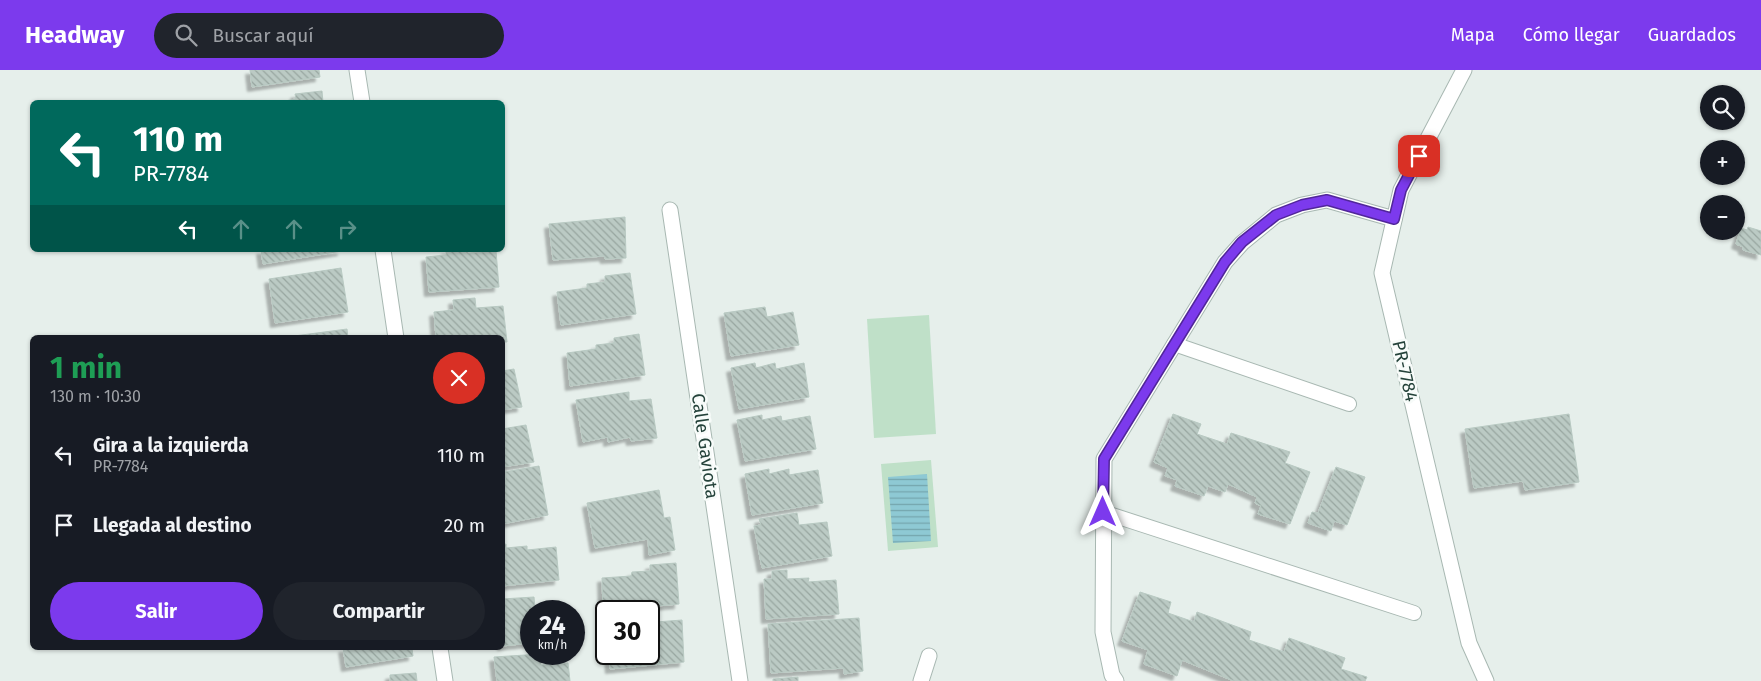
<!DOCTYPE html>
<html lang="es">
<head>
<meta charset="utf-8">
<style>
  :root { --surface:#171b24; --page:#20242c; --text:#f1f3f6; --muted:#9ea1a6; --accent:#7c3aed }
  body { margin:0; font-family:"Fira Sans",sans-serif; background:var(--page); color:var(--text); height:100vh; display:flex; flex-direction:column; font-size:19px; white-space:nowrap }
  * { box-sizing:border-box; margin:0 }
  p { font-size:16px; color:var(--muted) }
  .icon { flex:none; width:28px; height:28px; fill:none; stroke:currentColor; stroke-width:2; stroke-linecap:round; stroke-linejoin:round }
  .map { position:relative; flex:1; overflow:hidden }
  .details { position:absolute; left:30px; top:265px; width:475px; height:315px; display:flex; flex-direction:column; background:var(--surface); border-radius:8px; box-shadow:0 1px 4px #0004 }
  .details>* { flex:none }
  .guide { position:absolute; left:30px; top:30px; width:475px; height:152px; border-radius:8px; box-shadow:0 1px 4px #0004; background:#00695c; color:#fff; overflow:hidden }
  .tools { position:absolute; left:1700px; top:15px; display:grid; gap:10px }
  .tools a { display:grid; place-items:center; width:45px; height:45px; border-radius:50%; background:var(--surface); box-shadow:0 1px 4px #0004; font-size:25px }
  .speed { position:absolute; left:520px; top:530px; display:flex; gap:10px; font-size:25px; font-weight:700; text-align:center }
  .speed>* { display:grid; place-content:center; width:65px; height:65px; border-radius:50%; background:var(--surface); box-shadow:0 1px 4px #0004; line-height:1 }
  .speed small { font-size:12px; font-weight:400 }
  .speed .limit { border:2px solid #111; border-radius:8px; background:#fff; color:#111 }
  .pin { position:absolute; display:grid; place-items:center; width:42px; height:42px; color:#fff; margin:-21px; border-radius:10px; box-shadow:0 2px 8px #0006 }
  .me { position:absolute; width:55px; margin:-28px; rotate:0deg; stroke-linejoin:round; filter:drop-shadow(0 0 4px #0008) }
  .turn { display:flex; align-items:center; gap:18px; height:105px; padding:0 20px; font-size:22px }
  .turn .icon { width:65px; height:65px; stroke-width:2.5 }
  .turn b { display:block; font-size:35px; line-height:42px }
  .lanes { display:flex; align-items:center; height:48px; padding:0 20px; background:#0003; justify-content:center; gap:25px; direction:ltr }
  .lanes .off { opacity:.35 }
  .round { display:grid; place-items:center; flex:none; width:52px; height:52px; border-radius:26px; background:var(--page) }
  .head { display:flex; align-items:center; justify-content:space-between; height:85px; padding:0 20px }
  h1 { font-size:30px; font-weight:700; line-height:38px; color:#1e9e55 }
  .cta { display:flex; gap:10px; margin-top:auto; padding:10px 20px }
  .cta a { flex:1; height:58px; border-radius:30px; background:var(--accent); color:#fff; font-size:20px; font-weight:700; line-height:58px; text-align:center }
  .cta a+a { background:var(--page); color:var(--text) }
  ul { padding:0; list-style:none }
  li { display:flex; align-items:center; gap:15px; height:70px; padding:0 20px }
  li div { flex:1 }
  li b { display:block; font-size:19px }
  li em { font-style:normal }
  header { display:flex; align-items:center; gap:30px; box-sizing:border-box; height:70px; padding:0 25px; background:var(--accent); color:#fff }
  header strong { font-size:24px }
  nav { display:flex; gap:28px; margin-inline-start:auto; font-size:18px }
  .search { width:350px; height:45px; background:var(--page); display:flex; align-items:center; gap:12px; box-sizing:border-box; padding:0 18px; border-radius:28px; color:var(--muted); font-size:19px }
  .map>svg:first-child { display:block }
  .pitch { fill:#bfe0c8 }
  .water { fill:url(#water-rules) }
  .building { fill:url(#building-back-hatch); stroke:#b8c9c2; filter:url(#shadow) }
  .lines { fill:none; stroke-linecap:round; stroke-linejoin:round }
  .service-casing { stroke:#a8b8b2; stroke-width:16 }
  .minor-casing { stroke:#a8b8b2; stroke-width:17 }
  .tertiary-casing { stroke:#a8b8b2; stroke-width:17 }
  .service { stroke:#fff; stroke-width:14 }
  .minor { stroke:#fff; stroke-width:15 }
  .tertiary { stroke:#fff; stroke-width:15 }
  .route-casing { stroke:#51269a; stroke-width:12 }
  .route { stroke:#7c3aed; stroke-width:9 }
  .labels { text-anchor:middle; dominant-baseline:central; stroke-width:5; stroke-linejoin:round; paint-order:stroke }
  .street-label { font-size:18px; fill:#24423a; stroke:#f7fbf9 }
</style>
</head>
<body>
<header>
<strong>Headway</strong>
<div class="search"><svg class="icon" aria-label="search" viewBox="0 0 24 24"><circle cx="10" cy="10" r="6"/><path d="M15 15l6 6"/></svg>Buscar aquí</div>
<nav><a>Mapa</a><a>Cómo llegar</a><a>Guardados</a></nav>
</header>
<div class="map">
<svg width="1761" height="611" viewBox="0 0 1761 611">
  <defs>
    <pattern id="water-rules" width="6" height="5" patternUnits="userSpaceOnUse" patternTransform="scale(1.25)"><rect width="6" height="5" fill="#8ec9d4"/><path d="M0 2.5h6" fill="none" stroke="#74a5ad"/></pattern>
    <pattern id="building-back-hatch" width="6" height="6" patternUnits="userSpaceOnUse" patternTransform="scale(1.25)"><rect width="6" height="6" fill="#bbcac4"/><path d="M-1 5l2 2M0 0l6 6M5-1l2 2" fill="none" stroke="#98a6a0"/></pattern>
    <filter id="shadow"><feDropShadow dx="-4.5" dy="4.5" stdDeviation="1" flood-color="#0004"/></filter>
  </defs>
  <rect width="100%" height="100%" fill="#e6efeb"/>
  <g class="pitch">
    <path d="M929 245 936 364 874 368 867 249Z"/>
    <path d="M931 390 938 477 888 481 881 394Z"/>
  </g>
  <path class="water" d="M927 404 931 471 893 473 888 407Z"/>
  <g class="building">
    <path d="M250 0H319L320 7 252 17Z"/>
    <path d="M322 21 323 32H279L296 29 295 24Z"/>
    <path d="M625 147 626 188 605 189 604 186 553 190 549 154Z"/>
    <path d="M1748 157 1761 161V185L1743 180V177L1736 174 1741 158 1747 160Z"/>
    <path d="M261 180H342V181L263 194Z"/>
    <path d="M446 180H468V183L496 181 499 217 429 222 426 187 446 185Z"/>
    <path d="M341 198 348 242 275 253 269 209Z"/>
    <path d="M630 203 636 244 561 255 557 222 587 218V214L605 212V206Z"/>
    <path d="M475 228 476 238 503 236 507 272H502V268H436L434 242 454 240 453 230Z"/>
    <path d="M765 237 767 247 793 242 799 275 731 286 724 243Z"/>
    <path d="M347 259 348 268H279Z"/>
    <path d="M639 264 645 305 570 316 567 283 596 279V275L614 273V268Z"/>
    <path d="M755 293 756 298 775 293 776 299 804 293 809 327 739 339 731 298Z"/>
    <path d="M514 299 522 337 502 340V301Z"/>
    <path d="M629 322V331L651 329 657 368 631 371 630 367 608 372V367L583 372 576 330Z"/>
    <path d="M1173 344 1201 354 1197 364 1227 374 1231 363 1290 382 1285 393 1310 402 1290 454 1258 444 1261 436 1255 433 1257 427 1228 414 1225 422 1208 416 1204 426 1175 416 1177 410 1165 406 1168 398 1154 392Z"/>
    <path d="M1569 344 1579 412 1525 420 1523 411 1474 418 1465 359Z"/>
    <path d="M762 345V350L781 346 782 351 810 346 816 379 745 391 737 350Z"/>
    <path d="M526 355 534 392 502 397V359Z"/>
    <path d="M539 396 548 445 502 454V412L506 411 504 402Z"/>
    <path d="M1336 397 1365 407 1347 455 1334 451 1331 461 1308 453 1312 442 1318 443Z"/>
    <path d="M769 399V404L789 399V405L818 400 823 433 752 445 745 404Z"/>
    <path d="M659 420 664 448 670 447 675 480 649 485 648 469 595 478 587 433Z"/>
    <path d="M797 443 799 455 827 452 832 486 762 498 754 456 761 455 759 449Z"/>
    <path d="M506 474V478L527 476V480L556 477 559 510 502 516V475Z"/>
    <path d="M676 493 679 534 603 541 602 508 631 506 632 502 650 501V495Z"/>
    <path d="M787 500V509L809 508 808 512 836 510 839 544 766 549 764 509H772V501Z"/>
    <path d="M1140 522 1171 532 1168 543 1194 552 1197 542 1251 562 1249 570 1284 582 1289 568 1345 588 1341 599 1367 607 1365 611H1234L1182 590 1177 606 1144 594 1148 580 1122 571Z"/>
    <path d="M534 527 535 538 562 537 563 541H531V573L502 576V529Z"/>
    <path d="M859 548 863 601 844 604V598L771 603 768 554Z"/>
    <path d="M682 550 684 592 610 599 609 584H649V558H656V552Z"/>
    <path d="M343 578H412L413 586 346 597Z"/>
    <path d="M541 584V595L568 593 570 611H497L494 587Z"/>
    <path d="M416 603 417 611H390V605Z"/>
    <path d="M798 607V611H773V609Z"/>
  </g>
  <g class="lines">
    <defs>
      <g id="service">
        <path d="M1174 274 1349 334"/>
        <path d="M1103 442 1414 543"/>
      </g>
      <g id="minor">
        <path d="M357 0 362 32"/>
        <path d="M670 140 740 611"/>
        <path d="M383 180 396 268"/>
        <path d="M440 578 445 611"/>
        <path d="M921 611 929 586"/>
        <path d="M1116 611 1112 605 1103 562 1104 389 1225 192 1242 173 1276 145 1302 135 1327 130 1394 149"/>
      </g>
      <path id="tertiary" d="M1464 0 1401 120 1382 203 1469 573 1486 611"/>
    </defs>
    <use href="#service" class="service-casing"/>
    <use href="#minor" class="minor-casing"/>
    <use href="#tertiary" class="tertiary-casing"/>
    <use href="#service" class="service"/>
    <use href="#minor" class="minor"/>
    <use href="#tertiary" class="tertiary"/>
  </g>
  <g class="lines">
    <defs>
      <path id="route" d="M1103 442 1104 389 1225 192 1242 172 1276 145 1302 135 1327 130 1394 149 1401 120 1419 86"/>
    </defs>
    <use href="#route" class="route-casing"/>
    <use href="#route" class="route"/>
  </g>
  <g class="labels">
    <g class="street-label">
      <text transform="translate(1405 301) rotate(77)">PR-7784</text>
      <text transform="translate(705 376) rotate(82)">Calle Gaviota</text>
    </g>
  </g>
</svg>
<div class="tools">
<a><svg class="icon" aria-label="search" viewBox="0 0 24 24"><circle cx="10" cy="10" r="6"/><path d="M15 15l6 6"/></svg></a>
<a>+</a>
<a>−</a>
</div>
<div class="speed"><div>24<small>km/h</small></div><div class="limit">30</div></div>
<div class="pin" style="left:1419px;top:86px;background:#d93025"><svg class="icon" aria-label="arrive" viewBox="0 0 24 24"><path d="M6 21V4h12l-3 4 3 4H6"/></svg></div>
<svg class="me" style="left:1103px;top:442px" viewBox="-20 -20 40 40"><path d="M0-17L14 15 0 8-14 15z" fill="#7c3aed" stroke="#fff" stroke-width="4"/></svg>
<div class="guide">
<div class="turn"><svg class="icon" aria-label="left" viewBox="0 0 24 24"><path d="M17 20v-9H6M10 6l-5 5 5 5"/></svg><div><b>110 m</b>PR-7784</div></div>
<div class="lanes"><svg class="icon" aria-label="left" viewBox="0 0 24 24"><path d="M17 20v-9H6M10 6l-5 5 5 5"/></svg><svg class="icon off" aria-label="ahead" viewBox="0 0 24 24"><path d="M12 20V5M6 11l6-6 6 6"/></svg><svg class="icon off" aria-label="ahead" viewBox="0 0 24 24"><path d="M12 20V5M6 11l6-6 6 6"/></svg><svg class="icon off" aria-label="right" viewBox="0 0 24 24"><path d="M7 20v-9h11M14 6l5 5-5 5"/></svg></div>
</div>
<section class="details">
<div class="head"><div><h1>1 min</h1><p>130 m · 10:30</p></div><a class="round" style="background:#d93025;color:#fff"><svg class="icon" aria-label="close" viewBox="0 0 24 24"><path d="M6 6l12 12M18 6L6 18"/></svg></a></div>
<ul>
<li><svg class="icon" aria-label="left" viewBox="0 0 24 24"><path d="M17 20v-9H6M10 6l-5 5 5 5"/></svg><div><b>Gira a la izquierda</b><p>PR-7784</p></div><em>110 m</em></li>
<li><svg class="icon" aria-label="arrive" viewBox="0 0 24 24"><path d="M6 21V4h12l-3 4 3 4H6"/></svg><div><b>Llegada al destino</b></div><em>20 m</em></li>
</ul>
<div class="cta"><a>Salir</a><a>Compartir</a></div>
</section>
</div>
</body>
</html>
